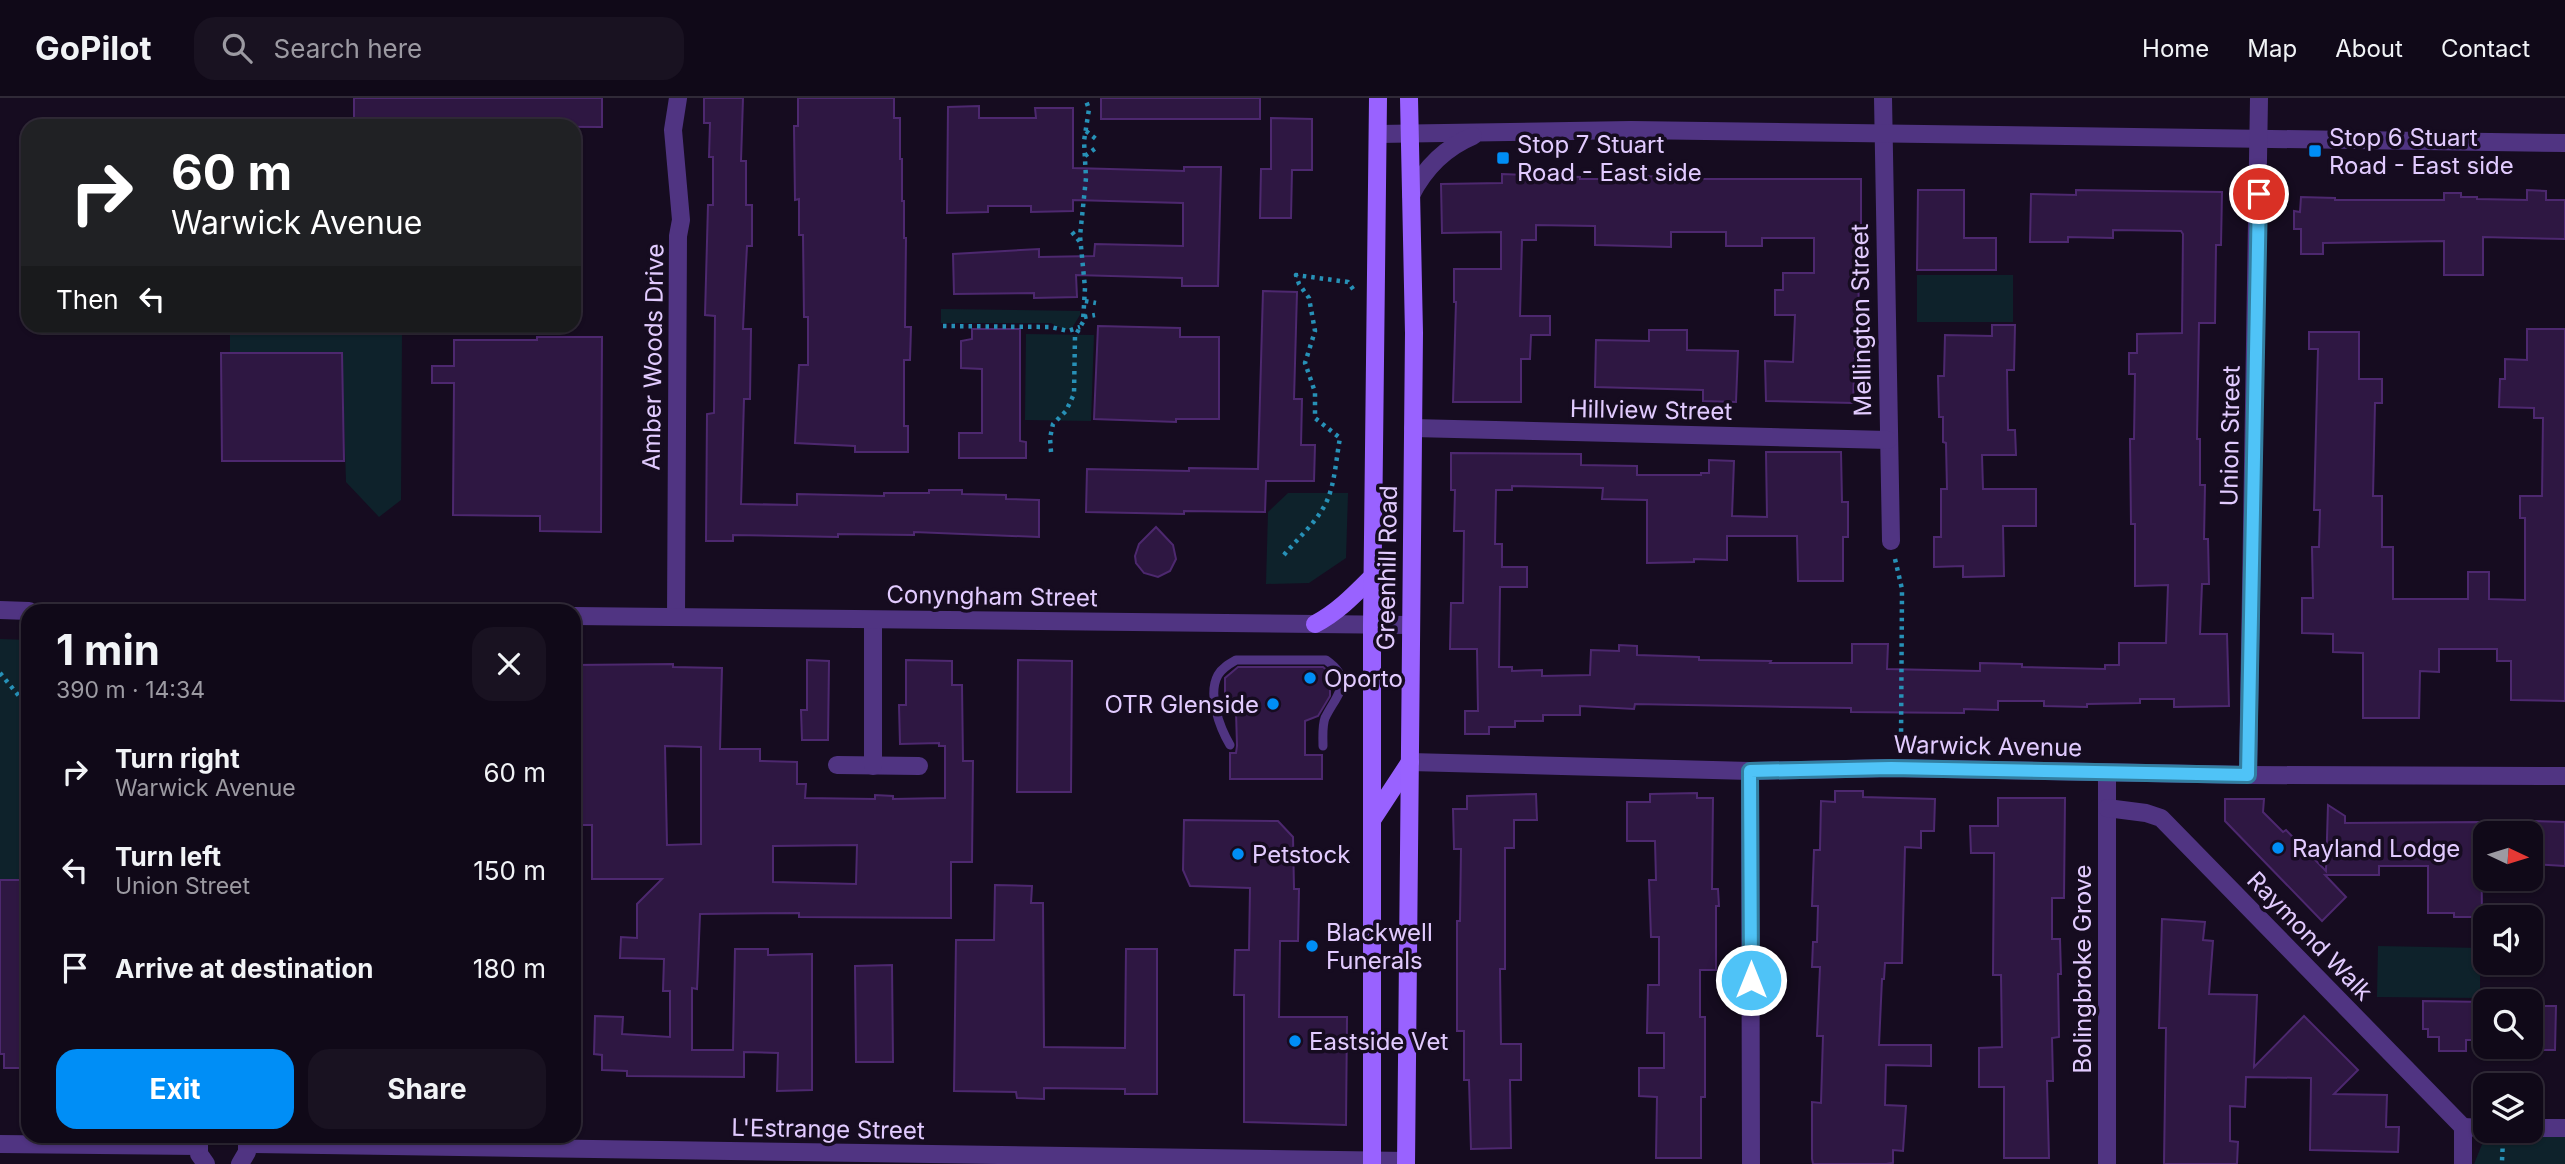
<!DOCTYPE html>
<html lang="en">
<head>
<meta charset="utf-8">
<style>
  :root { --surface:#100918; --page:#191221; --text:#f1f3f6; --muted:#9c9aa2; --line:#302a37; --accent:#008ef6 }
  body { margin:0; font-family:Inter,sans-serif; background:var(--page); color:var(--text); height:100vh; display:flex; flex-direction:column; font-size:26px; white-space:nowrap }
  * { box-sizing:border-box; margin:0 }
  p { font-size:23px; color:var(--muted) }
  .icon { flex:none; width:38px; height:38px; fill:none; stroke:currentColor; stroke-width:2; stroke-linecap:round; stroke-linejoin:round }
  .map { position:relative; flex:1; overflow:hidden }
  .side { position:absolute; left:21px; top:506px; width:560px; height:539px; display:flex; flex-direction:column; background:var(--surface); border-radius:21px; box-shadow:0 2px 5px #0004,0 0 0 2px var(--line) }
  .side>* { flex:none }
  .hud { position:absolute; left:21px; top:21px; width:560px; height:214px; border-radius:21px; box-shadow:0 2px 5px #0004,0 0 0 2px var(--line); background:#202124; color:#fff; overflow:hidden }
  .needle { width:46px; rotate:94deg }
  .fabs { position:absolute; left:2473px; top:723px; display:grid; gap:14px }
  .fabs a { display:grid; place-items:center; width:70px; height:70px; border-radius:14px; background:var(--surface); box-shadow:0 2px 5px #0004,0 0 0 2px var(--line); font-size:35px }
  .pin { position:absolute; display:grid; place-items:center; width:60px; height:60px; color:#fff; margin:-30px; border:4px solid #fff; border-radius:50%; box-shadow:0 2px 7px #0007 }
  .me { position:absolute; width:77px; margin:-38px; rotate:0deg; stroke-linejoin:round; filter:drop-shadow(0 0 5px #0008) }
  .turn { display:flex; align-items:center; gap:24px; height:147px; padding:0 35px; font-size:32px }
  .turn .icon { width:91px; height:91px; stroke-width:2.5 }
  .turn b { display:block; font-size:49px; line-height:60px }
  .then { display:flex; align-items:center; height:66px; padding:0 35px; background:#0003; gap:14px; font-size:26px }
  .round { display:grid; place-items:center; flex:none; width:74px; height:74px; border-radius:21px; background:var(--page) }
  .head { display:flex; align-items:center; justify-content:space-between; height:119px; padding:0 35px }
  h1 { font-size:42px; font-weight:700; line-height:52px }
  .action { display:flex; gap:14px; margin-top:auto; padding:14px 35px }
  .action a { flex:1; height:80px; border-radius:21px; background:var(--accent); color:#fff; font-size:28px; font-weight:700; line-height:80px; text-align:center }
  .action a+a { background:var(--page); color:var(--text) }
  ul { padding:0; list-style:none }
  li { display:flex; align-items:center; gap:21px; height:98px; padding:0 35px }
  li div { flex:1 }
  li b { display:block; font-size:26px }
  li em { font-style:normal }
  header { display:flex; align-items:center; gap:42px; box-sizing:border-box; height:98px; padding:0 35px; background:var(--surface); border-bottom:2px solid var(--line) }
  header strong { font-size:33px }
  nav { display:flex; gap:38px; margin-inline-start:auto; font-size:24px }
  .search { width:490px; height:63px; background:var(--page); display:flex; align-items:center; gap:18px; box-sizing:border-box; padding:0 24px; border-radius:21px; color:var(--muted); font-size:26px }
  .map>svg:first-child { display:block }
  .green { fill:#0e222b }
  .building { fill:#2e1742; stroke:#4d286f; stroke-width:2; fill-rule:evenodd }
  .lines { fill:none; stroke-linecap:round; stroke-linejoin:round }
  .path { stroke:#2791b7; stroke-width:4.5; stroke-dasharray:3.5 5; stroke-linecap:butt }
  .service { stroke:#503482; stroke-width:9 }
  .minor { stroke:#503482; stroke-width:18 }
  .tertiary { stroke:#503482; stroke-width:18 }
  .secondary { stroke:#9962ff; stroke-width:18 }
  .route-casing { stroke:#337fa1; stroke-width:18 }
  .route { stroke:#4fc3f7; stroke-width:12 }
  .poi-dot { fill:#008ef6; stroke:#160c20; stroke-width:2.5 }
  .labels { text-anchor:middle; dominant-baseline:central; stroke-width:7; stroke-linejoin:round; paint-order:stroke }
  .poi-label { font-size:24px; fill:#e2cbff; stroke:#160c20; text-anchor:start }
  .street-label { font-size:24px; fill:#e2cbff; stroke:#160c20 }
</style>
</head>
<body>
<header>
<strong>GoPilot</strong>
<div class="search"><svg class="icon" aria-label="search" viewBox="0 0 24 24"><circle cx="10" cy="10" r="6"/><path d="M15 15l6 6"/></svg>Search here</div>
<nav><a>Home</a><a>Map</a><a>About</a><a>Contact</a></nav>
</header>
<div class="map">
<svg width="2565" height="1066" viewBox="0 0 2565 1066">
  <rect width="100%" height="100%" fill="#160c20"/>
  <g class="green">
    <rect x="1917" y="177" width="96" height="47"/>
    <path d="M941 211 1080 213V217L1072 230 1064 232 1051 225H941Z"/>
    <path d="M230 228H420V236H402L401 402 379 419 346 384 342 255H230Z"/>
    <path d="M1026 236 1094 237 1091 323 1025 322Z"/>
    <path d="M1288 395H1348L1346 460 1309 485 1266 486 1268 414Z"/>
    <path d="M0 541 28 542V782H0Z"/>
    <path d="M2378 848 2480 850V900L2377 899Z"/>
    <path d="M2507 1039H2565V1066H2474L2483 1044Z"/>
  </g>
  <g class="building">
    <path d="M354 0H602V29L354 28Z"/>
    <path d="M704 0H743L741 63H746V107H752V148H747L745 186 743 231H751L750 301H744L741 406 797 407V396L884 398V395H929V392H962V396L1006 397V401L1039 402V439L914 434V437L838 436V439L733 437V443H706L707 316 714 315 715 218 705 217 708 107H713V59H709L710 25H704Z"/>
    <path d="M798 0H894V20H900V61H902V103H904V140H906L905 229H911L910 262H904V328H908V354H855V348L795 345 799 267H808V219H804L803 137H799V101L795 102 794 28H798Z"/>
    <rect x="1101" y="0" width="159" height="21"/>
    <path d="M979 8V20H1036L1035 10H1073V70L1184 73V69H1221L1218 188H1182V180L1076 177 1077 199 1034 200V195L954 196 953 156 1039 151V159L1094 158 1095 146 1183 148V105L1073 102V113L1031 114V108H988V114L947 115 948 9Z"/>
    <path d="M1271 20 1312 21V72H1292L1291 120H1260L1261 71H1271Z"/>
    <path d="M1502 76 1580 79V81H1642V78L1666 79V81H1861V168H1858L1859 217H1856L1853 305 1766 303 1765 263 1793 264 1795 217H1775V192H1783V175H1814V140H1762V148H1726V134H1671V149L1595 147V128L1536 127V142H1522L1520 218H1550V237H1531L1530 261H1521V304H1453L1456 204H1454V171H1501V134L1442 135 1441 86 1502 85Z"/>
    <path d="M1918 92H1964V140H1996V172H1917Z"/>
    <path d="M2076 92 2222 94 2221 147H2216L2215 225H2199L2197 341H2200V387H2205L2204 441H2208L2209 486H2202L2200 536H2227L2229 608 2174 609V601H2140V605L2087 606V609L2044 608V603H1998V612L1964 611V615L1851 614V610L1635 606 1634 611 1580 608V617H1543V623H1515V629H1489V636H1465V613H1478L1477 551H1450L1451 505H1463L1464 433H1454L1455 392H1451V355L1581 356V367L1637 368V377H1701V375H1709V362L1734 363 1732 418 1767 419 1766 354H1841L1842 404H1848V439H1843V483H1798L1797 438H1727V462L1694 461V464L1647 465V402L1602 401 1603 390 1512 388V392H1496L1495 446H1502V469H1527V489H1500L1499 569H1512V573L1542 572V578L1590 577 1591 552 1619 553V547L1637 548V557L1699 559V562L1771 563 1770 565H1852V546H1888L1887 571 1980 573V565L2022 566V569L2105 571V567H2119V545H2166L2168 487 2135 488V426H2131L2130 341H2134L2135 276H2129V255H2137V236L2182 235 2183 136 2181 133 2113 132V140L2068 139V144H2030L2031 96 2076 97Z"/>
    <path d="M2527 92 2546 93V102H2565V141L2483 139V177H2444V143L2323 145V156H2301V131H2294V113L2300 114 2301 99 2335 100V102H2444V95H2461V99H2477V101L2527 102Z"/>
    <path d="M1263 193 1297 194 1294 301H1302L1301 347H1315L1314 383H1266L1265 414 1184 413V416L1086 414 1087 371 1189 373V370L1258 371Z"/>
    <path d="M1992 227H2015L2014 272H2007L2008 332H2015L2016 357H1982L1983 391H2036V428H2003L2004 478 1963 479V468L1934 469V439H1941V391H1947L1946 345 1943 344V319H1939L1938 278H1944L1945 237 1992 238Z"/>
    <path d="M1098 228 1180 230V239H1219V321H1176V324L1094 321Z"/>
    <path d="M972 231H1020V343L1026 344V360H959V335H982V271L961 270V243L972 241Z"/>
    <path d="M2527 231H2565V603L2511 602V563H2497V551H2439V574L2420 573 2419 620H2363V555L2333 554V536L2302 535V500H2313L2312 449H2319L2320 412H2314L2318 251H2309V234H2359V281H2382V305H2375L2373 398H2382V449H2393V501H2468V474H2489V501L2525 502V420H2520V398H2542L2543 320H2534V310L2499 309 2500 281H2505V261L2527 262Z"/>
    <path d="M1649 232H1687V252L1738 253 1736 304 1703 303V292L1595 289 1596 242 1649 243Z"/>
    <path d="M537 239H602L601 434 540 433V418L453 417 454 285H432V268H454V242H537Z"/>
    <path d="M221 255H342L344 363H222Z"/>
    <path d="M1156 429 1173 447 1176 461 1170 473 1158 479 1144 475 1136 465 1135 458 1139 446Z"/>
    <path d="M807 562 829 563 828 642H802L801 612H807Z"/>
    <path d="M906 562 952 563V587H962L963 663H973L972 764H951V820L799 819V815L700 816 697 891 692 890V952H733L735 851H768V857L812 856V992L777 993 778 955 744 954V979L627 978V973L602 972V957L594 956 595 918 623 919 622 936 670 939V893H663L664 861 620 860 621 839 637 840V806L662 781H592V727H574V567L673 566V569L722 570 720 651H760V663L797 664V686H806L805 700 875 701V697L893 698V701L945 700V648H939V645L900 646 899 607H906ZM665 648 701 649V746L667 747ZM857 747 856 786 773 784V748Z"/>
    <path d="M1018 562 1072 563 1071 694H1017Z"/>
    <path d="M1238 569H1323L1330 575V598L1318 618 1305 623V657H1322V681H1230V655H1236L1237 648 1236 613H1225V580Z"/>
    <path d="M1835 693H1863V699L1935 701 1934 733H1921V750L1905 749 1902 865H1885L1884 881H1882L1879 947H1931V968L1886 967 1885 1007 1906 1008 1903 1053 1893 1052V1065L1886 1066H1813L1812 1061V1004L1821 1005 1823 938H1817L1820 869H1812L1813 844H1817L1818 808H1812L1814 752H1820L1821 703 1835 704Z"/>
    <path d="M1697 695V700H1713L1712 791H1718L1719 808H1716V872H1700V919H1705V999H1701V1060H1656L1657 999 1639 998V970H1664V935H1647L1648 887H1659V839H1651L1649 782H1656L1655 743H1627V704H1650V696Z"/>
    <path d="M1536 696 1537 722H1514V750H1505V871H1500L1501 946H1521V982H1510L1511 1050 1471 1051 1469 982H1464V933H1457V823H1460L1461 751H1454L1453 711H1467V698Z"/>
    <path d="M1998 700H2065L2064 800H2052V841H2060L2061 876H2058L2059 939 2052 940 2053 983H2047L2049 1060H2004V989H1979V950L2002 949 2001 877H1993L1994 755H1971L1970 728H1998Z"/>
    <path d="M2225 701H2264L2263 714 2283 734 2286 732 2326 773 2328 707 2345 718V725L2481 724 2482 819H2454V815H2428V768H2379V777H2325L2346 799 2322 823 2225 723Z"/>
    <path d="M1184 722 1278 723 1293 739 1294 791H1299L1298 843H1280L1279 919H1347L1346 1027 1244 1024V897H1234L1235 852H1249L1250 790 1190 788 1183 772Z"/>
    <path d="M2530 723 2565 724V768L2530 766Z"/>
    <path d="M0 782H28V970H4V956H0Z"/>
    <path d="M995 787 1032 788 1031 805H1043L1044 949 1125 950 1126 851H1157V996H1125V991L1044 990V1001L1017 1000 1016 994 954 993 956 842H994Z"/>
    <path d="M2162 821 2205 824 2203 842 2213 843 2209 896 2257 897 2254 969 2304 918 2358 972 2334 996 2387 997 2386 1029H2399L2398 1054 2310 1052 2311 980 2246 979 2245 1009 2230 1008V1043L2238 1044 2237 1066H2164L2166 930H2159Z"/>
    <path d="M892 867 893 964H856L855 868Z"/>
    <path d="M2423 903 2485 904V942H2466V953H2439V939H2428V931H2423Z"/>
    <path d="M2530 908H2556L2555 952H2530Z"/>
  </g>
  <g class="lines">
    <g class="path">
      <path d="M1086 33 1096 41"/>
      <path d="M1085 58 1096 50"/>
      <path d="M1072 134 1080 144"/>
      <path d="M1085 203 1096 205"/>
      <path d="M1084 219 1095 217"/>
      <path d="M943 228 1051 229 1068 233 1080 229"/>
      <path d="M1051 354 1050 340 1053 326 1066 313 1074 296 1075 238 1083 224 1085 190 1080 138 1086 80 1084 43 1089 11 1085 0"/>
      <path d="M1284 457C1298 440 1315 426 1326 405 1335 386 1336 361 1340 340L1315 320V294L1305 265 1315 233 1309 200 1299 186 1296 177 1348 184 1355 194"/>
      <path d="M1895 461 1902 491 1901 645 1899 651"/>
      <path d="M0 575 28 609"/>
      <path d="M2503 1042 2502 1063 2505 1066"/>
    </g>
    <path class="service" d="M1230 647C1220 630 1207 597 1218 577 1222 570 1229 566 1236 562H1326C1356 583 1336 597 1325 620 1322 628 1323 640 1323 648"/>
    <g class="minor">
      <path d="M1883 0 1891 443"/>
      <path d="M1378 36 1631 32 2565 45"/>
      <path d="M1411 97C1425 70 1444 50 1473 38"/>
      <path d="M1413 330 1888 342"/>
      <path d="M676 519 678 138 681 122 673 32 678 0"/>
      <path d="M1410 664 1750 673 1891 670 2248 677 2565 678"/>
      <path d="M837 667 919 668"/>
      <path d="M873 668V522"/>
      <path d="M1750 673 1751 1066"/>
      <path d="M2107 675V1066"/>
      <path d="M2248 677 2259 0"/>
      <path d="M2107 710 2146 715 2161 720 2463 1029"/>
      <path d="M2530 1030H2565"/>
      <path d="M199 1038V1056L206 1066"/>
      <path d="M0 1046 197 1048"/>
      <path d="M248 1046 1406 1063"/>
      <path d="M240 1066 247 1054V1038"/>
      <path d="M2463 1066V1029L2485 1030"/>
    </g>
    <g class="tertiary">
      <path d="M0 512 29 513"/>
      <path d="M574 518 1410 527"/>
    </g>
    <g class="secondary">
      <path d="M1315 526C1338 514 1355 496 1373 478"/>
      <path d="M1372 722 1410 664"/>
      <path d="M1372 1066V527L1378 0"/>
      <path d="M1406 1066 1414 235 1409 0"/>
    </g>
  </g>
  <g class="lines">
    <defs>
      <path id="route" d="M1751 882 1750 673 1891 670 2248 677 2259 96"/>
    </defs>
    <use href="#route" class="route-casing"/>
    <use href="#route" class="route"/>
  </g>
  <g class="poi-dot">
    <rect x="2308" y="46" width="14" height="14" rx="3.5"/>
    <rect x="1496" y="53" width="14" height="14" rx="3.5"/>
    <circle cx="1310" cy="580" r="7"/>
    <circle cx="1273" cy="606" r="7"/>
    <circle cx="2278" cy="750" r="7"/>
    <circle cx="1238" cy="756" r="7"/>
    <circle cx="1312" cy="848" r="7"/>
    <circle cx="1295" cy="943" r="7"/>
  </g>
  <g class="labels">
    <g class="poi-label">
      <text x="2329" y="39">Stop 6 Stuart<tspan x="2329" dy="28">Road - East side</tspan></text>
      <text x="1517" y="46">Stop 7 Stuart<tspan x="1517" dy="28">Road - East side</tspan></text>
      <text x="1324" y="580">Oporto</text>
      <text x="1259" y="606" text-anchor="end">OTR Glenside</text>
      <text x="2292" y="750">Rayland Lodge</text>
      <text x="1252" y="756">Petstock</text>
      <text x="1326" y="834">Blackwell<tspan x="1326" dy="28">Funerals</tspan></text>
      <text x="1309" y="943">Eastside Vet</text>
    </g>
    <g class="street-label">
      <text transform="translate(1861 222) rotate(-91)">Mellington Street</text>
      <text transform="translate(653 259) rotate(-89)">Amber Woods Drive</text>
      <text transform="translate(1651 312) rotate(1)">Hillview Street</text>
      <text transform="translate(2230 338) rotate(-89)">Union Street</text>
      <text transform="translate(1387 470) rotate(-89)">Greenhill Road</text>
      <text transform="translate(992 498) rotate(1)">Conyngham Street</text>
      <text transform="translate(1988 648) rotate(1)">Warwick Avenue</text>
      <text transform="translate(2310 838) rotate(46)">Raymond Walk</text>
      <text transform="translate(2082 871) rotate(-90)">Bolingbroke Grove</text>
      <text transform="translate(828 1031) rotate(1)">L'Estrange Street</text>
    </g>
  </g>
</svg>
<div class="fabs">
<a><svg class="needle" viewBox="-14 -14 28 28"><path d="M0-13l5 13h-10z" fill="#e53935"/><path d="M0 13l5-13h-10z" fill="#9c9aa2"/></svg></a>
<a><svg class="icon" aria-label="sound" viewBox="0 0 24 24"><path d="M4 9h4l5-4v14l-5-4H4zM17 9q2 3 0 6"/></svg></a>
<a><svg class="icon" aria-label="search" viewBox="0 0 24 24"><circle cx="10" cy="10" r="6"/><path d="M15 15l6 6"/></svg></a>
<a><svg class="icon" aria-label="layers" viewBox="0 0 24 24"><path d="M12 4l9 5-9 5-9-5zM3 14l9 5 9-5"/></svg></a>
</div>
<div class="pin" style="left:2259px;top:96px;background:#d93025"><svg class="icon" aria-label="arrive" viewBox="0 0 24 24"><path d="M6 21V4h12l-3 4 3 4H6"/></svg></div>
<svg class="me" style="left:1751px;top:882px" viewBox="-20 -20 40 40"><circle r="17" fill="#4fc3f7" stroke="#fff" stroke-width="3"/><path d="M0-11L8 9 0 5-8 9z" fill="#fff"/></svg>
<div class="hud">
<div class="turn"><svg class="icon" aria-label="right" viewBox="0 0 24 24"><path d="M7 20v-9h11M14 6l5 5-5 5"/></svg><div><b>60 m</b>Warwick Avenue</div></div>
<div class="then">Then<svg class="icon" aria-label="left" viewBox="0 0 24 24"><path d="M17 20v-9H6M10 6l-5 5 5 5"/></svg></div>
</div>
<section class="side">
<div class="head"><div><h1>1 min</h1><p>390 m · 14:34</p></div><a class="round"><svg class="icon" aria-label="close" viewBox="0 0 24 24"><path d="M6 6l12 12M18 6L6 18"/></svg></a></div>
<ul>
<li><svg class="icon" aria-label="right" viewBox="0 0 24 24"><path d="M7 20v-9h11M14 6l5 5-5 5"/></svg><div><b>Turn right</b><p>Warwick Avenue</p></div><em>60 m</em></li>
<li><svg class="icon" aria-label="left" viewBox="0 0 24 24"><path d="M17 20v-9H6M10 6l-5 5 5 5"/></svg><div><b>Turn left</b><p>Union Street</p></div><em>150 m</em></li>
<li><svg class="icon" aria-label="arrive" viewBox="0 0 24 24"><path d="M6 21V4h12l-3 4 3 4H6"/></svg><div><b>Arrive at destination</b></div><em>180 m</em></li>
</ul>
<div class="action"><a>Exit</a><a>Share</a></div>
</section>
</div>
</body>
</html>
